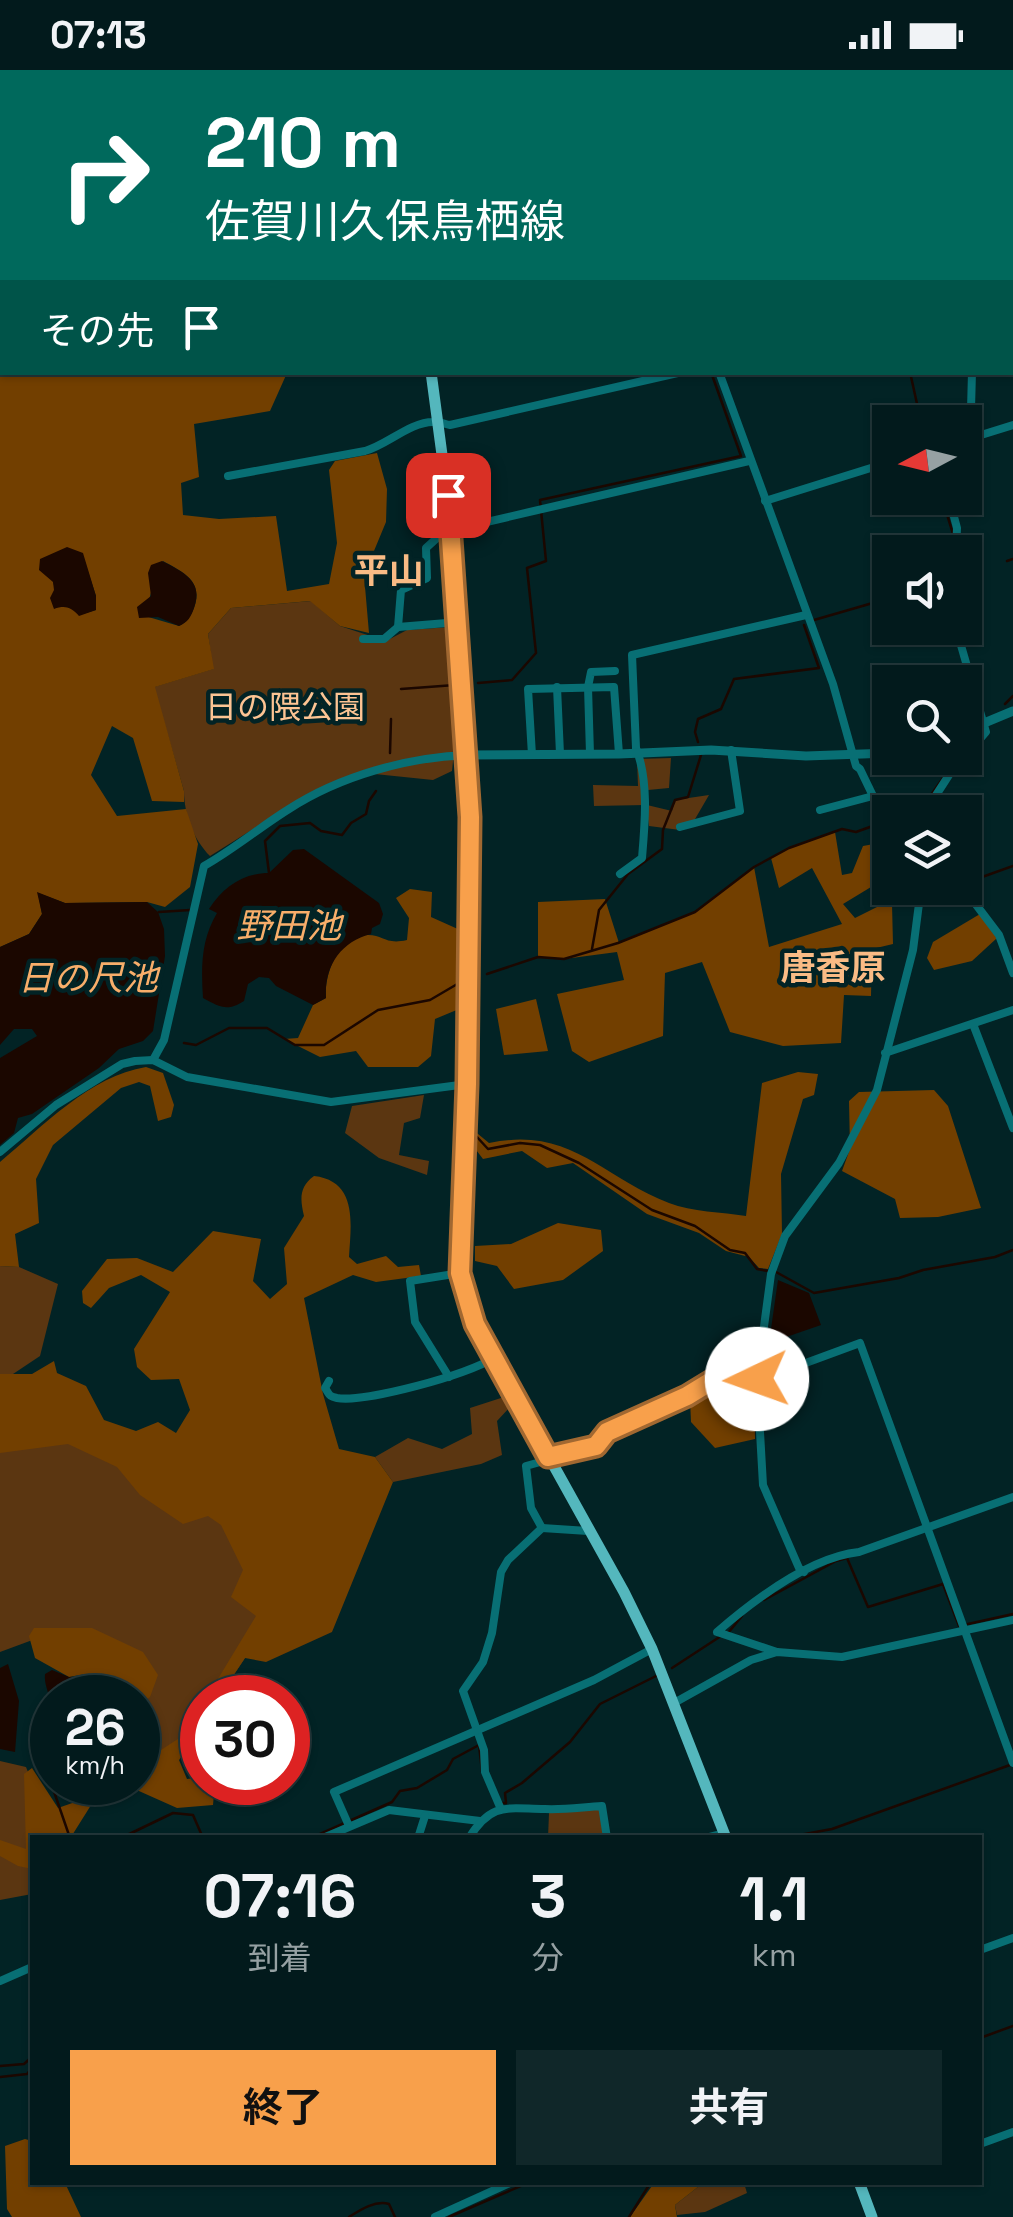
<!DOCTYPE html>
<html lang="ja">
<head>
<meta charset="utf-8">
<style>
  :root { --surface:#021a1c; --page:#102729; --text:#f1f3f6; --muted:#96a1a3; --line:#23383b; --accent:#f8a04b }
  body { margin:0; font-family:"Space Grotesk","Noto Sans JP",sans-serif; background:var(--page); color:var(--text); height:100vh; display:flex; flex-direction:column; font-size:38px; white-space:nowrap }
  * { box-sizing:border-box; margin:0 }
  p { font-size:32px; color:var(--muted) }
  .icon { flex:none; width:55px; height:55px; fill:none; stroke:currentColor; stroke-width:2; stroke-linecap:round; stroke-linejoin:round }
  .map { position:relative; flex:1; overflow:hidden }
  .side { position:absolute; left:30px; top:1765px; width:952px; height:350px; display:flex; flex-direction:column; background:var(--surface); border-radius:0px; box-shadow:0 2px 8px #0004,0 0 0 2px var(--line) }
  .side>* { flex:none }
  .banner { position:absolute; left:0px; top:0px; width:1015px; height:305px; box-shadow:0 2px 8px #0004,0 0 0 2px var(--line); background:#00695c; color:#fff; overflow:hidden }
  .needle { width:65px; rotate:263deg }
  .fabs { position:absolute; left:872px; top:335px; display:grid; gap:20px }
  .fabs a { display:grid; place-items:center; width:110px; height:110px; border-radius:0px; background:var(--surface); box-shadow:0 2px 8px #0004,0 0 0 2px var(--line); font-size:50px }
  .speed { position:absolute; left:30px; top:1605px; display:flex; gap:20px; font-size:50px; font-weight:700; text-align:center }
  .speed>* { display:grid; place-content:center; width:130px; height:130px; border-radius:50%; background:var(--surface); box-shadow:0 2px 8px #0004,0 0 0 2px var(--line); line-height:1 }
  .speed small { font-size:25px; font-weight:400 }
  .speed .limit { border:15px solid #d22; background:#fff; color:#111 }
  .pin { position:absolute; display:grid; place-items:center; width:85px; height:85px; color:#fff; margin:-42px; border-radius:20px; box-shadow:0 5px 15px #0006 }
  .me { position:absolute; width:110px; margin:-55px; rotate:267deg; stroke-linejoin:round; filter:drop-shadow(0 0 8px #0008) }
  .turn { display:flex; align-items:center; gap:35px; height:210px; padding:0 40px; font-size:45px }
  .turn .icon { width:130px; height:130px; stroke-width:2.5 }
  .turn b { display:block; font-size:70px; line-height:85px }
  .then { display:flex; align-items:center; height:95px; padding:0 40px; background:#0003; gap:20px; font-size:38px }
  .eta { display:flex; justify-content:space-evenly; align-items:center; height:170px; text-align:center }
  .eta b { font-size:60px; font-weight:700; line-height:70px }
  .action { display:flex; gap:20px; margin-top:auto; padding:20px 40px }
  .action a { flex:1; height:115px; border-radius:0px; background:var(--accent); color:#111; font-size:40px; font-weight:700; line-height:115px; text-align:center }
  .action a+a { background:var(--page); color:var(--text) }
  .status { display:flex; justify-content:space-between; align-items:center; height:70px; padding:0 50px; background:var(--surface); direction:ltr }
  .status svg { height:28px; fill:currentColor }
  .map>svg:first-child { display:block }
  .green { fill:#5b3611 }
  .forest { fill:#723f00; fill-rule:evenodd }
  .water { fill:#1b0700 }
  .lines { fill:none; stroke-linecap:round; stroke-linejoin:round }
  .stream { stroke:#1b0700; stroke-width:2.5 }
  .minor { stroke:#086f74; stroke-width:8 }
  .tertiary { stroke:#086f74; stroke-width:9 }
  .primary { stroke:#54b7bd; stroke-width:11 }
  .route-casing { stroke:#a16831; stroke-width:25 }
  .route { stroke:#f8a04b; stroke-width:18 }
  .labels { text-anchor:middle; dominant-baseline:central; stroke-width:9; stroke-linejoin:round; paint-order:stroke }
  .park-label { font-size:32px; fill:#fcc493; stroke:#022325 }
  .neighbourhood-label { font-size:35px; font-weight:bold; fill:#f9bb85; stroke:#022325 }
  .water-label { font-size:35px; font-style:italic; fill:#f8ae6a; stroke:#022325 }
</style>
</head>
<body>
<div class="status"><b>07:13</b><svg viewBox="0 0 49 12"><path d="M0 12V9h3v3zM5 12V6h3v6zM10 12V3h3v9zM15 12V0h3v12zM26 1h20v11H26zM47 4h2v5h-2z"/></svg></div>
<div class="map">
<svg width="1013" height="2147" viewBox="0 0 1013 2147">
  <rect width="100%" height="100%" fill="#022325"/>
  <g class="green">
    <path d="M311 531 340 556 386 571 407 560 451 557 456 663 452 701 433 710 365 703 316 720 210 786C194 770 184 745 184 721L154 617 213 599 208 564 231 538Z"/>
    <path d="M671 688 669 718 648 720 647 735 672 741 675 730 709 725 691 756 680 760 649 756 646 735 594 736 593 715 638 716 637 689Z"/>
    <path d="M424 1025 420 1048 404 1053 399 1085 429 1091 427 1105 379 1088 345 1063 352 1036Z"/>
    <path d="M0 1196 19 1197 58 1214 40 1286 13 1304H0Z"/>
    <path d="M504 1327 510 1337 497 1351 502 1385 481 1394 393 1412 375 1387 408 1368 442 1379 472 1364 470 1338Z"/>
    <path d="M54 1331 283 1488 245 1588 219 1627 202 1628V1653L179 1690 138 1686V1628L46 1565 0 1582V1336Z"/>
    <path d="M0 1691 26 1697 53 1765 32 1768V1824L0 1830Z"/>
    <path d="M600 1739 604 1767 548 1768 549 1743Z"/>
    <path d="M703 2113H744L747 2123 705 2142 677 2145 675 2135Z"/>
  </g>
  <g class="forest">
    <path d="M0 0H350V2H2V302L287 303 270 341 194 354 199 407 181 413 183 445 219 449 276 446 287 521 329 514 337 473 329 400 335 391 377 383 387 419 386 452 364 505 369 563 340 556 310 531 231 538 208 564 214 599 155 617 184 721V732L152 731 133 668 112 656 91 705 117 746 186 739 198 774 190 817 165 837 147 832 65 833 38 823 42 844 29 864 0 877ZM82 483 96 526V540L79 545 72 538 61 536 53 512ZM163 491C183 502 204 511 194 538 190 547 187 552 179 556L145 546C151 525 152 511 163 491Z"/>
    <path d="M835 762 842 805 852 803 863 776 890 771V781L872 785 876 814 843 834 855 848 879 836 892 834 893 874 872 879 871 926 844 925 841 973 783 976 730 962 702 892 665 903 663 966 589 992 572 981 557 924 624 910 617 882 564 889 538 887V832L605 829 619 873 695 842 754 797 769 877 842 854 812 798 779 818 771 788 789 778Z"/>
    <path d="M410 819 432 822 431 847 460 860 459 939 435 949 431 986 418 997H368L356 981 320 987 284 969 298 968 313 935 326 928C324 904 338 866 368 865 384 865 385 875 407 870L409 848 396 828Z"/>
    <path d="M980 844 997 868 972 891 934 900 927 888 933 872Z"/>
    <path d="M536 929 548 981 504 985 496 939Z"/>
    <path d="M146 997 163 1003 174 1035 171 1047 158 1051 150 1016 139 1012 121 1018 53 1075 36 1109 39 1153 15 1164 19 1197 0 1196V1092C43 1056 90 1006 146 997Z"/>
    <path d="M798 1002 818 1004 814 1025 803 1029 781 1104 782 1164 768 1199 759 1198 749 1187 726 1181 699 1163 647 1144 573 1093 547 1098 522 1081 483 1089 470 1072 472 1059 489 1073C571 1056 601 1107 669 1133 692 1142 722 1142 746 1146L762 1013Z"/>
    <path d="M934 1020 948 1036 981 1138 938 1147 900 1148 895 1129 842 1101 850 1079 849 1031 859 1022Z"/>
    <path d="M314 1106C358 1111 351 1154 349 1187L357 1194 386 1186 398 1197 419 1195 421 1206 376 1212 353 1205 304 1228 323 1324 339 1379 375 1387 393 1412 332 1562 266 1592 245 1588 219 1627H207L256 1546 231 1527 243 1500 221 1455 208 1446 183 1454 140 1425 117 1397 68 1374 0 1383V1304H32L54 1291 57 1303 86 1316 104 1350 136 1361 158 1352 176 1363 190 1340 179 1309 151 1310 137 1297 134 1279 170 1222 141 1205 109 1218 91 1238 83 1233 82 1221 107 1189 137 1188 173 1202 213 1161 261 1169 253 1211 270 1229 287 1214 284 1178 304 1146C300 1129 299 1117 314 1106Z"/>
    <path d="M558 1153 601 1160 603 1181 563 1210 514 1219 497 1196 475 1191V1176L511 1174Z"/>
    <path d="M724 1307 754 1328 755 1369 715 1378 691 1352 690 1329Z"/>
    <path d="M34 1558H92L143 1582 158 1605 150 1627 138 1635V1628L82 1627 86 1604 69 1607 35 1588 29 1566Z"/>
    <path d="M202 1635V1653L179 1690 187 1709 202 1707V1712L215 1713 213 1735 177 1738 121 1713 138 1712V1667L140 1678 158 1682 184 1665Z"/>
    <path d="M32 1698 58 1738 98 1724 71 1767 32 1768V1799L18 1796 0 1786V1770L26 1779 24 1704Z"/>
    <path d="M25 2069 32 2071V2112L65 2113 81 2147H12L7 2139 5 2076Z"/>
    <path d="M654 2113V2112L703 2113 675 2135 677 2147H630Z"/>
  </g>
  <g class="water">
    <path d="M67 477 83 483 96 526V540L79 546C71 537 65 535 54 539L50 528 54 520 53 512 39 500 40 489Z"/>
    <path d="M162 491C183 502 204 511 194 538 191 547 188 552 179 556L158 547 139 548 137 537 151 526 148 503 151 495Z"/>
    <path d="M304 779 379 833 383 844 380 854 372 858 371 864C340 872 324 897 326 928L313 935 276 916 269 908 259 907 248 914 244 931C227 942 220 937 203 928 201 897 201 870 217 843L209 839C223 817 243 803 269 803L293 780Z"/>
    <path d="M37 822 65 833 147 832 158 842 164 859 165 886 153 961 143 971 119 979 99 998 32 1044 18 1048 14 1063 0 1075V988L37 966 32 959H14L0 975V877L29 864 42 844Z"/>
    <path d="M778 1210 809 1223 821 1255 769 1273Z"/>
    <path d="M8 1594 19 1631 15 1682 0 1679V1598Z"/>
    <path d="M52 1600 69 1607 92 1606 82 1627 52 1628V1680C47 1663 52 1647 49 1629 48 1619 44 1614 45 1604Z"/>
  </g>
  <g class="lines">
    <g class="stream">
      <path d="M601 0 602 2"/>
      <path d="M1012 180H1013"/>
      <path d="M1012 239H1013"/>
      <path d="M910 302 921 352"/>
      <path d="M942 428 953 464 951 482"/>
      <path d="M1007 491 1013 489"/>
      <path d="M814 550 890 528"/>
      <path d="M478 613 512 610 536 583 527 498 546 491 540 430 741 386 711 302"/>
      <path d="M401 619 455 615"/>
      <path d="M1005 634 1013 626"/>
      <path d="M698 672 695 662 698 649 721 639 734 609 819 598 804 555"/>
      <path d="M390 683 391 649"/>
      <path d="M907 742 926 732 950 698"/>
      <path d="M269 803 265 771 280 756 310 753 321 761 342 765 351 753 366 744 369 731 376 721"/>
      <path d="M971 811 1013 796"/>
      <path d="M159 842 190 840"/>
      <path d="M592 879 599 840 628 804 662 779 663 760 675 730 688 727 701 685"/>
      <path d="M487 904 538 887 564 889 618 873 695 842 754 797 789 778 842 759 856 762 881 753"/>
      <path d="M184 973 196 975 229 958H267L295 975H324L378 940 430 930 459 913"/>
      <path d="M477 1067 488 1079 520 1073 540 1075 579 1093 652 1140 695 1156 730 1180 745 1183 757 1199 768 1201"/>
      <path d="M776 1202 814 1223 899 1208 923 1200 995 1187 1013 1180"/>
      <path d="M764 1530 836 1491 847 1488 868 1537 943 1514 959 1556 1013 1544"/>
      <path d="M728 1563 742 1546"/>
      <path d="M672 1598 721 1566"/>
      <path d="M39 1678 70 1768"/>
      <path d="M503 1733H506L505 1723 522 1713 570 1672 600 1634 656 1606"/>
      <path d="M121 1768 173 1743 193 1745 203 1768"/>
      <path d="M311 1768 392 1732 400 1721 417 1718 447 1700 453 1689 479 1675 482 1701"/>
      <path d="M783 1768 832 1759 1010 1695"/>
      <path d="M980 1968 1013 1956"/>
      <path d="M0 1996 24 1994 32 1987"/>
      <path d="M0 2007 27 2004 32 1998"/>
      <path d="M349 2147C360 2140 375 2130 389 2134L395 2147"/>
      <path d="M449 2147 530 2112"/>
      <path d="M629 2147 651 2112"/>
    </g>
    <g class="minor">
      <path d="M413 0 414 2"/>
      <path d="M609 0 610 2"/>
      <path d="M856 0 857 2"/>
      <path d="M996 0 997 2"/>
      <path d="M1012 53 1013 55"/>
      <path d="M1012 244H1013"/>
      <path d="M719 302 833 614 856 696 860 699 873 726 896 735 901 742"/>
      <path d="M972 302 971 339 978 366"/>
      <path d="M965 370 1013 355"/>
      <path d="M228 406 365 381C387 375 410 352 433 352 439 351 444 354 450 355L682 302"/>
      <path d="M949 428 957 458 956 482"/>
      <path d="M765 431 890 392"/>
      <path d="M398 557 401 520 427 508 426 478 437 468 448 467 452 460 749 391"/>
      <path d="M363 569H384L398 557 459 552"/>
      <path d="M557 617 560 684"/>
      <path d="M590 684 588 617 591 602 615 601"/>
      <path d="M532 685 528 619 614 617 619 684"/>
      <path d="M820 740 873 726"/>
      <path d="M915 742 929 736 949 705 986 662 956 558"/>
      <path d="M680 757 740 741 731 680"/>
      <path d="M620 804 642 788C645 753 649 711 636 678L632 585 806 545"/>
      <path d="M968 824 999 865 1013 903"/>
      <path d="M876 833 922 827"/>
      <path d="M973 954 1013 1058"/>
      <path d="M885 983 1013 940"/>
      <path d="M153 990 164 970 204 796C234 779 260 757 289 739 340 706 408 687 468 685"/>
      <path d="M0 1082 56 1035 122 994 135 991 153 990 187 1007 331 1032 467 1014"/>
      <path d="M449 1307 415 1252 410 1211 460 1203"/>
      <path d="M329 1311 325 1318C330 1325 328 1326 337 1328 364 1333 471 1304 493 1288"/>
      <path d="M542 1458 588 1461"/>
      <path d="M804 1502 799 1498 763 1415 757 1309 771 1204 785 1166 839 1093 877 1020 913 880 921 818"/>
      <path d="M777 1582 717 1562C754 1530 811 1487 859 1482L1013 1427"/>
      <path d="M674 1633 751 1590 777 1582 842 1587 1013 1550"/>
      <path d="M500 1737 485 1702 484 1680 463 1621 483 1592 492 1563 501 1502 508 1490 542 1458 531 1438 526 1396 597 1376 607 1362 687 1326 723 1304 765 1308 860 1273 1013 1693"/>
      <path d="M349 1756 334 1722 594 1610 652 1579"/>
      <path d="M323 1768 389 1740 480 1751"/>
      <path d="M418 1768 425 1746"/>
      <path d="M469 1768C492 1731 508 1739 545 1739 564 1740 583 1737 602 1736L607 1768"/>
      <path d="M705 1768 724 1763"/>
      <path d="M980 1880 1013 1868"/>
      <path d="M0 1911 32 1897"/>
      <path d="M980 2074 1013 2062"/>
      <path d="M435 2147 512 2112"/>
    </g>
    <g class="tertiary">
      <path d="M965 661 1013 641"/>
      <path d="M468 685 619 684 711 680 806 686 890 683"/>
    </g>
    <g class="primary">
      <path d="M360 0V2"/>
      <path d="M431 302 452 460 470 747 467 1014 459 1171 460 1203 475 1254 624 1522 652 1579 726 1768"/>
      <path d="M859 2112 872 2147"/>
    </g>
  </g>
  <g class="lines">
    <defs>
      <path id="route" d="M448 425 470 747 467 1014 460 1203 475 1254 548 1387 596 1376 607 1362 687 1326 723 1304 757 1309"/>
    </defs>
    <use href="#route" class="route-casing"/>
    <use href="#route" class="route"/>
  </g>
  <g class="labels">
    <g class="park-label">
      <text x="285" y="637">日の隈公園</text>
    </g>
    <g class="neighbourhood-label">
      <text x="389" y="501">平山</text>
      <text x="833" y="898">唐香原</text>
    </g>
    <g class="water-label">
      <text x="289" y="856">野田池</text>
      <text x="88" y="908">日の尺池</text>
    </g>
  </g>
</svg>
<div class="fabs">
<a><svg class="needle" viewBox="-14 -14 28 28"><path d="M0-13l5 13h-10z" fill="#e53935"/><path d="M0 13l5-13h-10z" fill="#96a1a3"/></svg></a>
<a><svg class="icon" aria-label="sound" viewBox="0 0 24 24"><path d="M4 9h4l5-4v14l-5-4H4zM17 9q2 3 0 6"/></svg></a>
<a><svg class="icon" aria-label="search" viewBox="0 0 24 24"><circle cx="10" cy="10" r="6"/><path d="M15 15l6 6"/></svg></a>
<a><svg class="icon" aria-label="layers" viewBox="0 0 24 24"><path d="M12 4l9 5-9 5-9-5zM3 14l9 5 9-5"/></svg></a>
</div>
<div class="speed"><div>26<small>km/h</small></div><div class="limit">30</div></div>
<div class="pin" style="left:448px;top:425px;background:#d93025"><svg class="icon" aria-label="arrive" viewBox="0 0 24 24"><path d="M6 21V4h12l-3 4 3 4H6"/></svg></div>
<svg class="me" style="left:757px;top:1309px" viewBox="-20 -20 40 40"><circle r="19" fill="#fff"/><path d="M0-13L10 11 0 6-10 11z" fill="#f8a04b"/></svg>
<div class="banner">
<div class="turn"><svg class="icon" aria-label="right" viewBox="0 0 24 24"><path d="M7 20v-9h11M14 6l5 5-5 5"/></svg><div><b>210 m</b>佐賀川久保鳥栖線</div></div>
<div class="then">その先<svg class="icon" aria-label="arrive" viewBox="0 0 24 24"><path d="M6 21V4h12l-3 4 3 4H6"/></svg></div>
</div>
<section class="side">
<div class="eta">
<div><b>07:16</b><p>到着</p></div>
<div><b>3</b><p>分</p></div>
<div><b>1.1</b><p>km</p></div>
</div>
<div class="action"><a>終了</a><a>共有</a></div>
</section>
</div>
</body>
</html>
